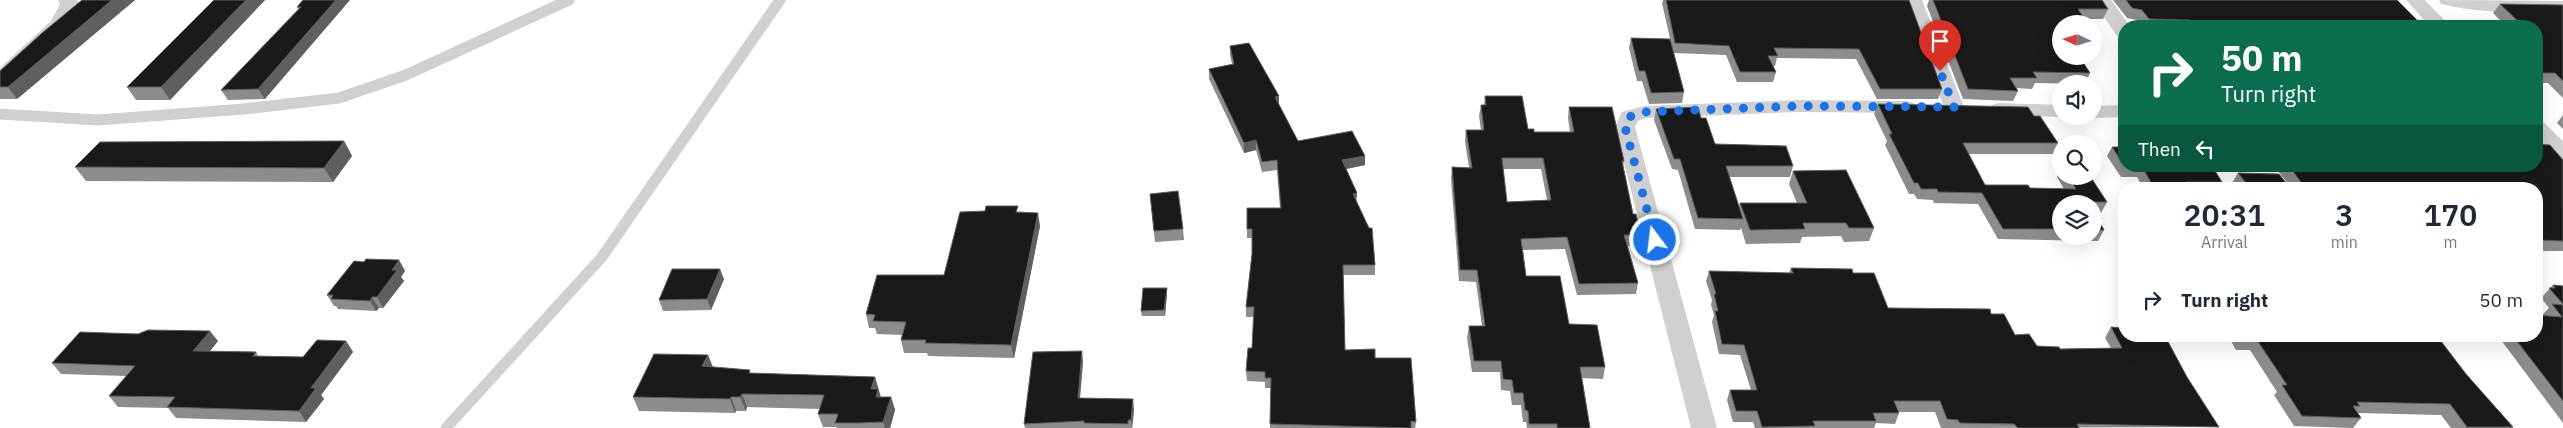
<!DOCTYPE html>
<html lang="en">
<head>
<meta charset="utf-8">
<style>
  :root { --surface:#fff; --page:#f6f6f7; --text:#1f2937; --muted:#747a83 }
  body { margin:0; font-family:"IBM Plex Sans",sans-serif; background:var(--page); color:var(--text); height:100vh; display:flex; flex-direction:column; font-size:19px; white-space:nowrap }
  * { box-sizing:border-box; margin:0 }
  p { font-size:16px; color:var(--muted) }
  .icon { flex:none; width:28px; height:28px; fill:none; stroke:currentColor; stroke-width:2; stroke-linecap:round; stroke-linejoin:round }
  .map { position:relative; flex:1; overflow:hidden }
  .details { position:absolute; left:2118px; top:182px; width:425px; height:160px; display:flex; flex-direction:column; background:var(--surface); border-radius:20px; box-shadow:0 5px 20px #0002 }
  .details>* { flex:none }
  .hud { position:absolute; left:2118px; top:20px; width:425px; height:152px; border-radius:20px; box-shadow:0 5px 20px #0002; background:#0b6e4f; color:#fff; overflow:hidden }
  .needle { width:32px; rotate:274deg }
  .buttons { position:absolute; left:2052px; top:15px; display:grid; gap:10px }
  .buttons a { display:grid; place-items:center; width:50px; height:50px; border-radius:50%; background:var(--surface); box-shadow:0 5px 20px #0002; font-size:25px }
  .pin { position:absolute; display:grid; place-items:center; width:42px; height:42px; color:#fff; margin:-51px -21px; border-radius:50% 50% 50% 0; rotate:-45deg; box-shadow:0 0 5px #0007 }
  .pin .icon { rotate:45deg }
  .me { position:absolute; width:55px; margin:-28px; rotate:345deg; stroke-linejoin:round; filter:drop-shadow(0 0 4px #0008) }
  .turn { display:flex; align-items:center; gap:18px; height:105px; padding:0 20px; font-size:22px }
  .turn .icon { width:65px; height:65px; stroke-width:2.5 }
  .turn b { display:block; font-size:35px; line-height:42px }
  .then { display:flex; align-items:center; height:48px; padding:0 20px; background:#0003; gap:10px; font-size:19px }
  .eta { display:flex; justify-content:space-evenly; align-items:center; height:85px; text-align:center }
  .eta b { font-size:30px; font-weight:600; line-height:35px }
  ul { padding:0; list-style:none }
  li { display:flex; align-items:center; gap:15px; height:65px; padding:0 20px }
  li div { flex:1 }
  li b { display:block; font-size:19px }
  li em { font-style:normal }
  .map>svg:first-child { display:block }
  .lines { fill:none; stroke-linecap:round; stroke-linejoin:round }
  .service { stroke:#d0d0d0; stroke-width:11 }
  .minor { fill:#d0d0d0; fill-rule:evenodd }
  .wall { fill:#8c8c8c; fill-rule:evenodd }
  .shaded-wall { fill:#5f5f5f }
  .building { fill:#1a1a1a; stroke:#5f5f5f; fill-rule:evenodd }
  .route { stroke:#1a73e8; stroke-width:9; stroke-dasharray:0 16.2 }
</style>
</head>
<body>
<div class="map">
<svg width="2563" height="428" viewBox="0 0 2563 428">
  <rect width="100%" height="100%" fill="#fff"/>
  <g class="lines">
    <g class="service">
      <path d="M0 114 98 120 244 109 339 98 406 75 569 0"/>
      <path d="M446 428 602 257 780 0"/>
    </g>
    <g class="minor">
      <path d="M58 0H77L79 3 66 28 7 83 0 85V68L51 21 60 4Z"/>
      <path d="M1904 0H1922L1964 107 1961 111 1954 113 1947 111 1944 107Z"/>
      <path d="M2092 0H2111L2130 26H2124V38L2117 36Z"/>
      <path d="M2406 0H2425L2450 26H2430Z"/>
      <path d="M2439 0 2563 1V13C2523 12 2481 14 2441 4Z"/>
      <path d="M1800 100 1907 101 1914 103 1917 107 1914 111 1907 113 1800 112 1646 118 1638 121 1635 127 1717 428H1691L1615 127 1622 112 1644 106Z"/>
      <path d="M1999 103 2061 105V116H2065L2061 117 1999 115 1992 113 1989 109 1992 105Z"/>
      <path d="M2124 105V117L2094 118 2087 116H2094V106Z"/>
      <path d="M2536 121 2543 122 2563 141V160L2555 158 2536 139Z"/>
    </g>
  </g>
  <g class="wall">
    <path d="M82 0H135L17 99H0V71Z"/>
    <path d="M214 0H265L170 100H136L127 87Z"/>
    <path d="M303 0 265 99 228 100 221 90 298 9 297 7Z"/>
    <path d="M1663 0H1909L1942 89 1938 99H1877L1856 59 1777 58 1775 66H1773L1776 72 1773 82H1737L1726 55 1674 53 1684 92 1682 103 1649 104 1642 81H1637L1629 48 1631 38 1671 43 1662 3Z"/>
    <path d="M1929 0H2102L2108 9 2103 19H2085L2061 56H2094V32L2099 39 2097 43 2100 46 2095 57H2079L2090 73 2085 84 2035 83 2032 89 2016 88 2018 91 2013 101 1963 99 1927 6Z"/>
    <path d="M2113 0H2397L2423 26H2141L2137 20 2127 18Z"/>
    <path d="M2500 4 2563 5V98L2548 83H2536V26H2494L2496 24H2504L2493 13Z"/>
    <path d="M1230 46 1279 96V105L1298 141 1365 156V165L1346 169 1357 193 1356 201 1375 265V275H1343L1345 350 1375 358 1416 422 1415 428H1270L1271 388H1265V382L1247 381 1246 371 1252 348 1254 317H1246V307L1252 254V238H1247V229L1280 208 1277 170 1262 172 1256 150 1244 153 1209 79V69L1232 64 1230 55Z"/>
    <path d="M1485 96 1528 129 1534 132H1570L1568 118 1569 107 1624 161 1623 167 1633 214 1641 235 1639 246H1628L1638 283 1636 294 1577 295 1565 249 1523 250 1526 276 1605 367 1603 379 1582 378 1590 428H1527L1526 422H1523L1521 405H1512L1510 391 1501 390 1500 372H1472L1467 338 1469 326H1482L1476 282 1459 281 1451 179 1452 167 1469 168 1465 141 1466 130H1481L1479 116 1481 105H1484ZM1503 169H1541L1547 200 1507 202Z"/>
    <path d="M1878 104 2034 116 2058 143 2053 154H1968L1985 185 2030 188 2064 189 2057 177 2061 167V176H2090L2107 202 2101 213H2098L2102 219 2100 223 2104 230 2098 241 1998 239 1978 204 1934 203 1933 200 1917 199 1914 194H1909L1885 145 1887 141 1874 114ZM2061 204H2094V236H2061Z"/>
    <path d="M1656 109 1701 118 1715 144 1793 166 1790 177H1729L1739 206 1740 203H1797L1789 184 1793 171 1874 228 1869 241 1844 242 1841 236 1802 237 1800 243 1746 244 1741 228 1740 230 1695 229 1678 170 1672 169 1654 120Z"/>
    <path d="M2563 115V129L2557 123Z"/>
    <path d="M344 141 352 156 333 182 86 181 75 167Z"/>
    <path d="M2112 147H2124V166H2212L2222 182 2218 189H2144L2137 177H2121L2107 156Z"/>
    <path d="M2563 160V251H2536V189H2292L2278 171 2281 166H2536Z"/>
    <path d="M2238 173 2291 189H2236L2232 183Z"/>
    <path d="M1150 194 1183 229 1184 240 1155 242Z"/>
    <path d="M1019 213 1040 226 1014 358 928 356 927 353H904L901 340 902 335 877 334 875 328H869L866 314 944 275Z"/>
    <path d="M399 260 405 271 401 277 404 281 383 308H379L376 311 338 309 336 306H334L327 295 364 262Z"/>
    <path d="M1791 268 1853 273 1888 308 1991 314 2015 335 2037 346 2060 349 2111 348 2105 338 2111 327 2187 377 2219 427 1941 428 1935 412H1899V413L1895 424 1876 423 1874 428H1755L1753 422H1733L1727 400 1730 390H1751L1740 355 1719 354 1712 322 1714 315 1711 305 1712 300 1706 281 1709 271 1789 273Z"/>
    <path d="M724 279 711 310 663 311 659 300Z"/>
    <path d="M2553 285 2563 286V423L2498 336H2536L2544 316 2543 314 2549 308 2541 298Z"/>
    <path d="M1167 293 1165 316H1142L1141 311Z"/>
    <path d="M138 334 218 341 210 351 256 352 258 356 303 357 346 341 353 352 321 395 324 399 306 422 176 418 168 408 118 407 109 396 126 376 61 374 52 363Z"/>
    <path d="M2228 336H2437L2466 374 2513 427 2512 428H2451L2441 415 2358 413 2361 418 2353 428 2294 426 2274 395 2277 392 2250 350H2236Z"/>
    <path d="M708 355 713 367 751 373 875 377 881 397H891L895 410 890 428H837L836 427H823L818 414 820 409 747 407 746 411H736L735 413 639 411 633 397Z"/>
    <path d="M1083 361 1080 398 1134 410 1132 428H1025L1024 424Z"/>
  </g>
  <g class="shaded-wall">
    <path d="M112 0H135L17 99 8 87Z"/>
    <path d="M246 0H265L170 100 161 87Z"/>
    <path d="M336 0H350L265 99 258 89Z"/>
    <path d="M1279 96V105L1275 97Z"/>
    <path d="M1256 140V150L1244 153V143Z"/>
    <path d="M344 141 352 156 333 182 324 168Z"/>
    <path d="M1365 156V165L1341 170 1342 160Z"/>
    <path d="M1357 193 1356 203 1353 194Z"/>
    <path d="M1038 213 1040 226 1014 358 1011 345Z"/>
    <path d="M399 260 405 271 401 277 404 281 383 308 377 297 392 270Z"/>
    <path d="M720 269 724 279 711 310 707 299Z"/>
    <path d="M1167 288V293L1165 316 1164 310Z"/>
    <path d="M372 297 379 308 376 311 370 301Z"/>
    <path d="M210 331 218 341 201 362 193 351Z"/>
    <path d="M346 341 353 352 321 395 324 399 306 422 299 411 311 388Z"/>
    <path d="M1082 351 1083 361 1079 409 1078 398Z"/>
    <path d="M708 355 713 368 702 366Z"/>
    <path d="M875 377 882 402 880 410 871 389Z"/>
    <path d="M742 394 747 407 746 411 740 397Z"/>
    <path d="M731 397 736 411 735 413 730 399Z"/>
    <path d="M891 397 895 410 890 428H885L883 422Z"/>
    <path d="M1133 399 1134 410 1132 428 1131 420Z"/>
  </g>
  <g class="building">
    <path d="M82 0H112L8 87H0V71L42 33Z"/>
    <path d="M214 0H246L161 87H127Z"/>
    <path d="M303 0H336L258 89 221 90 301 7H297Z"/>
    <path d="M1666 0H1909L1942 89H1880L1859 49 1774 48 1778 56H1768L1776 72H1740L1729 46 1675 43Z"/>
    <path d="M1933 0H2102L2108 9H2078L2088 24H2061V56H2079L2090 73 2033 72 2037 78H2010L2018 91 1968 89Z"/>
    <path d="M2126 0H2397L2423 26H2195L2190 20 2149 19 2142 10 2132 8Z"/>
    <path d="M2500 4 2563 5V81L2555 73H2536V26H2499L2496 24H2521Z"/>
    <path d="M2094 32 2099 39H2095L2100 46H2094Z"/>
    <path d="M1631 38 1670 39 1684 92 1651 93 1645 71H1639Z"/>
    <path d="M1249 43 1279 96 1275 97 1298 141 1352 131 1365 156 1342 160 1357 193 1353 194 1369 228H1372L1375 265H1343L1345 350 1375 349V358H1411L1416 422 1411 421V428L1270 424 1271 378H1265V372L1246 371 1248 348H1252L1254 307H1246L1252 254V229H1247V208H1281L1277 160 1262 162 1256 140 1244 143 1209 69 1234 64 1230 46Z"/>
    <path d="M1485 96H1522L1528 129H1534V132H1574L1569 107H1612L1624 161H1622L1633 214H1636L1641 235H1624L1638 283 1579 284 1567 237 1521 239 1526 276H1560L1569 324 1597 325 1605 367H1580L1590 428H1557V424H1529L1528 411 1525 410 1523 393H1514L1512 380 1503 379 1501 361H1474L1469 326H1485L1477 270H1460L1452 167 1472 168 1466 130H1484L1481 105H1486ZM1502 158H1543L1551 200 1507 202Z"/>
    <path d="M1878 104 2028 107 2034 116H2040L2058 143H1963L1985 185H2028L2030 188 2076 189 2068 176H2090L2107 202H2091L2092 204H2061V229H2003L1982 193 1938 192 1937 189H1921L1918 183H1914L1889 134H1892Z"/>
    <path d="M1698 107 1701 118H1706L1715 144 1786 146 1793 166H1726L1743 219 1698 218 1680 159H1674L1656 109Z"/>
    <path d="M344 141 324 168 75 167 100 142Z"/>
    <path d="M2536 144 2550 145 2563 160V241L2536 240V189H2306L2289 166H2536Z"/>
    <path d="M2112 147H2124V165Z"/>
    <path d="M2125 166H2212L2222 182H2187L2191 189H2155L2142 167H2126Z"/>
    <path d="M1846 170 1874 228H1849L1846 223H1803L1805 229 1750 230 1740 203H1807L1793 171Z"/>
    <path d="M2238 173 2279 174 2291 189H2251Z"/>
    <path d="M1178 191 1183 229 1154 231 1150 194Z"/>
    <path d="M986 206H1018L1016 212 1038 213 1011 345 925 343 926 340H901L906 322 873 321 875 315 866 314 877 275H944L960 212 985 211Z"/>
    <path d="M2094 207 2102 219H2098L2104 230H2094Z"/>
    <path d="M366 259 399 260 392 270H397L377 297H372L370 301 331 299 333 295H327L354 261 364 262Z"/>
    <path d="M1791 268 1852 269 1853 273H1874L1888 308 1990 309 1991 314H2004L2015 335 2029 334 2037 346 2059 347 2060 349 2122 348 2111 327 2124 328V336H2165L2187 377 2219 427 2077 424 2079 428H2018L2014 424 1960 423 1958 420 1947 419 1940 401H1894L1899 413H1873L1876 421H1813L1815 426 1762 427 1757 411H1736L1730 390H1757L1744 345 1722 344 1715 311H1718L1714 294H1716L1709 271 1793 273Z"/>
    <path d="M672 269H720L707 299 659 300Z"/>
    <path d="M2553 285 2563 286V304L2549 288H2555Z"/>
    <path d="M1143 288H1167L1164 310 1141 311Z"/>
    <path d="M2552 304 2563 305V401L2513 336H2536V315L2562 317Z"/>
    <path d="M148 330 210 331 193 351 256 352 253 356 303 357 317 340 346 341 311 388H316L299 411 167 407 175 397 109 396 135 366 52 363 80 332 138 334Z"/>
    <path d="M2241 336H2437L2466 374 2513 427H2467L2450 404 2357 402 2360 406H2353L2361 418 2302 416 2282 385H2287L2257 340 2243 339Z"/>
    <path d="M1082 351 1078 398 1133 399 1131 420H1128V424L1084 423V421L1024 424 1033 352Z"/>
    <path d="M654 354 708 355 702 366 750 370 749 373 875 377 871 389H878L876 397H891L883 422 858 423H835L838 414H818L824 395 742 394 740 397H731L730 399 633 397Z"/>
  </g>
  <g class="lines">
    <path class="route" d="M1655 240 1625 127 1629 117 1644 112 1800 106 1954 107 1940 71"/>
  </g>
</svg>
<div class="buttons">
<a><svg class="needle" viewBox="-14 -14 28 28"><path d="M0-13l5 13h-10z" fill="#e53935"/><path d="M0 13l5-13h-10z" fill="#747a83"/></svg></a>
<a><svg class="icon" aria-label="sound" viewBox="0 0 24 24"><path d="M4 9h4l5-4v14l-5-4H4zM17 9q2 3 0 6"/></svg></a>
<a><svg class="icon" aria-label="search" viewBox="0 0 24 24"><circle cx="10" cy="10" r="6"/><path d="M15 15l6 6"/></svg></a>
<a><svg class="icon" aria-label="layers" viewBox="0 0 24 24"><path d="M12 4l9 5-9 5-9-5zM3 14l9 5 9-5"/></svg></a>
</div>
<div class="pin" style="left:1940px;top:71px;background:#d93025"><svg class="icon" aria-label="arrive" viewBox="0 0 24 24"><path d="M6 21V4h12l-3 4 3 4H6"/></svg></div>
<svg class="me" style="left:1655px;top:240px" viewBox="-20 -20 40 40"><circle r="17" fill="#1a73e8" stroke="#fff" stroke-width="3"/><path d="M0-11L8 9 0 5-8 9z" fill="#fff"/></svg>
<div class="hud">
<div class="turn"><svg class="icon" aria-label="right" viewBox="0 0 24 24"><path d="M7 20v-9h11M14 6l5 5-5 5"/></svg><div><b>50 m</b>Turn right</div></div>
<div class="then">Then<svg class="icon" aria-label="left" viewBox="0 0 24 24"><path d="M17 20v-9H6M10 6l-5 5 5 5"/></svg></div>
</div>
<section class="details">
<div class="eta">
<div><b>20:31</b><p>Arrival</p></div>
<div><b>3</b><p>min</p></div>
<div><b>170</b><p>m</p></div>
</div>
<ul>
<li><svg class="icon" aria-label="right" viewBox="0 0 24 24"><path d="M7 20v-9h11M14 6l5 5-5 5"/></svg><div><b>Turn right</b></div><em>50 m</em></li>
</ul>
</section>
</div>
</body>
</html>
